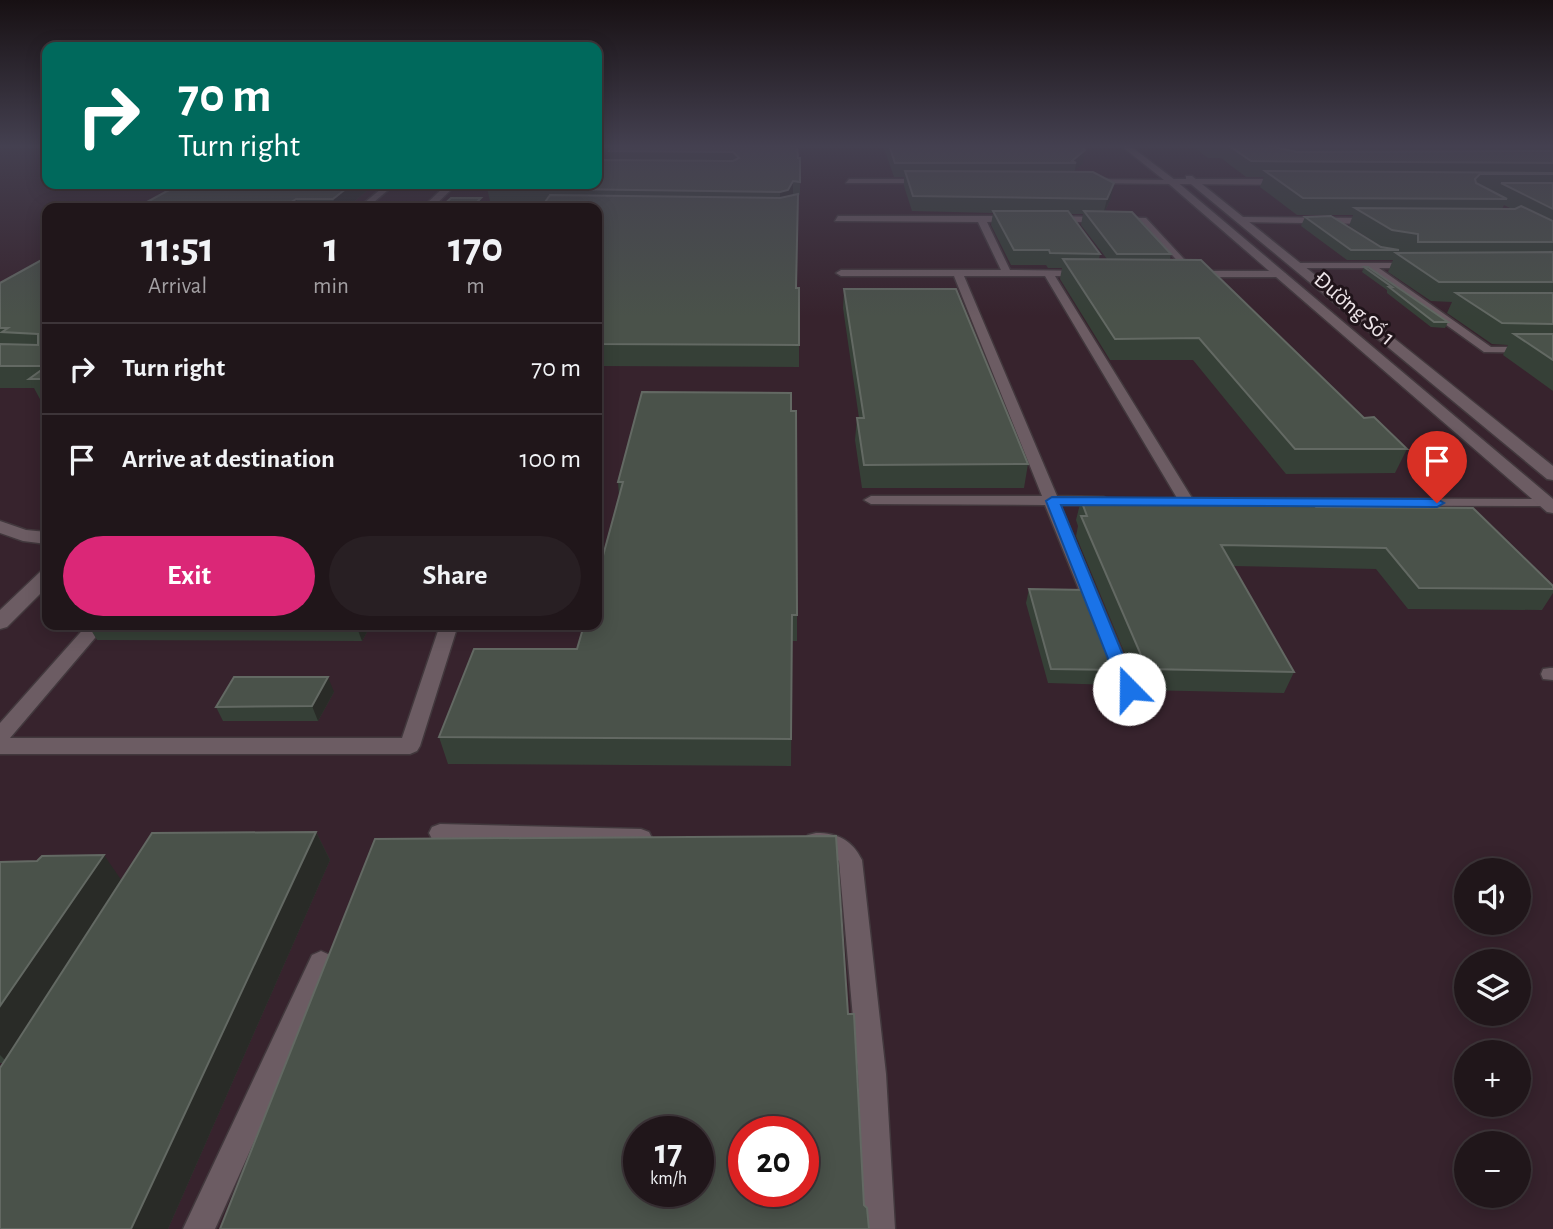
<!DOCTYPE html>
<html lang="en">
<head>
<meta charset="utf-8">
<style>
  :root { --surface:#20161a; --page:#281f23; --text:#f1f3f6; --muted:#a29fa2; --line:#3d3539; --accent:#db2777 }
  body { margin:0; font-family:"Alegreya Sans",sans-serif; background:var(--page); color:var(--text); height:100vh; display:flex; flex-direction:column; font-size:26px; white-space:nowrap }
  * { box-sizing:border-box; margin:0 }
  p { font-size:23px; color:var(--muted) }
  .icon { flex:none; width:38px; height:38px; fill:none; stroke:currentColor; stroke-width:2; stroke-linecap:round; stroke-linejoin:round }
  .map { position:relative; flex:1; overflow:hidden }
  .sheet { position:absolute; left:42px; top:203px; width:560px; height:427px; display:flex; flex-direction:column; background:var(--surface); border-radius:14px; box-shadow:0 4px 18px #0003,0 0 0 2px var(--line) }
  .sheet>* { flex:none }
  .hud { position:absolute; left:42px; top:42px; width:560px; height:147px; border-radius:14px; box-shadow:0 4px 18px #0003,0 0 0 2px var(--line); background:#00695c; color:#fff; overflow:hidden }
  .controls { position:absolute; left:1454px; top:858px; display:grid; gap:14px }
  .controls a { display:grid; place-items:center; width:77px; height:77px; border-radius:50%; background:var(--surface); box-shadow:0 4px 18px #0003,0 0 0 2px var(--line); font-size:35px }
  .speed { position:absolute; left:623px; top:1116px; display:flex; gap:14px; font-size:35px; font-weight:700; text-align:center }
  .speed>* { display:grid; place-content:center; width:91px; height:91px; border-radius:50%; background:var(--surface); box-shadow:0 4px 18px #0003,0 0 0 2px var(--line); line-height:1 }
  .speed small { font-size:18px; font-weight:400 }
  .speed .limit { border:10px solid #d22; background:#fff; color:#111 }
  .pin { position:absolute; display:grid; place-items:center; width:60px; height:60px; color:#fff; margin:-72px -30px; border-radius:50% 50% 50% 0; rotate:-45deg; box-shadow:0 0 7px #0007 }
  .pin .icon { rotate:45deg }
  .me { position:absolute; width:77px; margin:-38px; rotate:338deg; stroke-linejoin:round; filter:drop-shadow(0 0 5px #0008) }
  .turn { display:flex; align-items:center; gap:24px; height:147px; padding:0 21px; font-size:32px }
  .turn .icon { width:91px; height:91px; stroke-width:2.5 }
  .turn b { display:block; font-size:49px; line-height:60px }
  .eta { display:flex; justify-content:space-evenly; align-items:center; height:119px; text-align:center }
  .eta b { font-size:42px; font-weight:700; line-height:49px }
  .primary-button { display:flex; gap:14px; margin-top:auto; padding:14px 21px }
  .primary-button a { flex:1; height:80px; border-radius:42px; background:var(--accent); color:#fff; font-size:28px; font-weight:700; line-height:80px; text-align:center }
  .primary-button a+a { background:var(--page); color:var(--text) }
  ul { padding:0; list-style:none }
  li { display:flex; align-items:center; gap:21px; height:91px; padding:0 21px; border-top:2px solid var(--line) }
  li div { flex:1 }
  li b { display:block; font-size:26px }
  li em { font-style:normal }
  .map>svg:first-child { display:block }
  .built { fill:#37232d; fill-rule:evenodd }
  .lines { fill:none; stroke-linecap:round; stroke-linejoin:round }
  .lane-casing { stroke:#42383d; stroke-width:3 }
  .street-casing { stroke:#42383d; stroke-width:3 }
  .secondary-casing { stroke:#42383d; stroke-width:3 }
  .lane { fill:#6c5c63; fill-rule:evenodd }
  .street { fill:#6c5c63; fill-rule:evenodd }
  .secondary { fill:#6c5c63; fill-rule:evenodd }
  .wall { fill:#364037; fill-rule:evenodd }
  .shaded-wall { fill:#292b27 }
  .building { fill:#4a524a; stroke:#636963; stroke-width:2; fill-rule:evenodd }
  .route { fill:#1a73e8; stroke:#114b97; stroke-width:2 }
  .labels { text-anchor:middle; dominant-baseline:central; stroke-width:6; stroke-linejoin:round; paint-order:stroke }
  .far-street-label { font-size:23px; fill:#eee5e9; stroke:#20141a }
</style>
</head>
<body>
<div class="map">
<svg width="1553" height="1229" viewBox="0 0 1553 1229">
  <rect width="100%" height="100%" fill="#2a1d23"/>
  <path class="built" d="M0 145H47V184H597V145H1553V1229H0ZM47 208H597V625H47ZM1466 870H1519V922H1466ZM1466 961H1519V1013H1466ZM1466 1052H1519V1104H1466ZM639 1132H698V1192H639ZM744 1132H803V1192H744ZM1466 1143H1519V1195H1466Z"/>
  <g class="lines">
    <defs>
      <g id="lane">
        <path d="M849 179H927L931 181 927 183H846Z"/>
        <path d="M1088 179 1172 180 1176 182 1172 184 1085 183Z"/>
        <path d="M387 184H395L367 208H358Z"/>
        <path d="M429 204 566 206 570 208H426Z"/>
        <path d="M838 216H1013L1016 221 987 222 1010 270 1088 271 1090 273 1085 276H1055L1192 498 1548 499 1553 500V506L1141 505 1139 502 1141 499 1177 498 1045 276H964L1057 496 1104 497 1111 501 1104 505H1060L1138 689 1135 694H1121L1045 505 871 504 864 500 871 496H1042L954 276H841L836 273 841 270H1001L978 222 835 221Z"/>
        <path d="M1052 216 1146 218 1195 271H1281L1286 274 1281 277H1192L1144 224 1049 221Z"/>
        <path d="M1242 217 1375 218 1379 221 1375 224 1239 222Z"/>
        <path d="M1298 263H1416L1418 265 1413 268H1379L1491 347H1553V353L1484 352 1367 268H1295V264Z"/>
        <path d="M87 625H106L10 738H402L440 625H458L420 746 417 751 410 754H0V723Z"/>
        <path d="M1550 668H1553V680L1543 679 1541 674 1543 669Z"/>
        <path d="M440 824 641 829 649 832 652 838 649 844 641 847 440 842 432 839 429 833 432 827Z"/>
        <path d="M816 833C838 833 852 840 862 860L886 1074 895 1229H863L858 1074 839 861 829 852 808 849 805 842 808 835Z"/>
        <path d="M321 951 330 955 334 963 215 1229H183L312 955Z"/>
      </g>
      <g id="street">
        <path d="M1172 179H1288L1293 182 1288 185 1169 184V180Z"/>
        <path d="M447 184H457L432 208H422Z"/>
        <path d="M0 521 26 530 47 532V544L23 541 0 533Z"/>
        <path d="M47 570V587L7 627 0 629V610L40 572Z"/>
      </g>
      <g id="secondary">
        <path d="M1120 145H1129L1175 180 1553 499V513L1547 512 1169 184Z"/>
        <path d="M1186 176H1192L1553 466V480L1547 479 1186 180Z"/>
      </g>
    </defs>
    <use href="#lane" class="lane-casing"/>
    <use href="#street" class="street-casing"/>
    <use href="#secondary" class="secondary-casing"/>
    <use href="#lane" class="lane"/>
    <use href="#street" class="street"/>
    <use href="#secondary" class="secondary"/>
  </g>
  <g class="wall">
    <path d="M750 145 800 158V195H798L796 288H799V367L597 366V208L545 202 490 201 487 188 600 166 610 160 609 151Z"/>
    <path d="M883 145H1082L1083 163 1075 170 1074 172 1111 198 1105 211 1171 254 1170 260 1364 418 1407 449 1395 473 1286 474 1193 360H1110L1060 279 1062 268H1048L1046 265H1011L991 225 993 213 912 211 904 186V177H894ZM1070 214H1083L1081 225 1107 259H1099L1100 254Z"/>
    <path d="M1191 145H1553V391L1503 355 1508 345 1492 344 1447 313 1452 302 1431 301 1388 272 1393 260H1347L1301 226 1305 217 1384 248 1349 226 1353 215H1297L1260 187 1264 177H1246L1221 158H1208ZM1504 205 1512 209H1502Z"/>
    <path d="M180 184H375L346 208H136Z"/>
    <path d="M47 257V401H41L34 388H0V283Z"/>
    <path d="M1364 267 1448 322 1445 328 1431 327 1387 293V290L1362 272Z"/>
    <path d="M844 289 1028 464 1024 488H862L855 440 857 418H859L843 308Z"/>
    <path d="M791 411 797 615V641H792L791 766 448 764 439 737 577 649 619 495 618 482Z"/>
    <path d="M1081 500 1316 507 1553 586V593L1542 610 1408 609 1376 569 1233 566 1294 672 1284 693 1140 690 1076 536 1078 526 1076 520Z"/>
    <path d="M1029 589 1119 670 1115 685 1048 683 1026 603Z"/>
    <path d="M88 625H371L362 641 97 640Z"/>
    <path d="M334 692 318 721H223L216 707Z"/>
    <path d="M316 832 330 860 168 1229H0L3 1063H0V862L122 880Z"/>
  </g>
  <g class="shaded-wall">
    <path d="M1085 150 1083 163 1075 170 1076 163 1072 161Z"/>
    <path d="M793 181V194L788 203 780 205V192Z"/>
    <path d="M1114 183 1111 198 1103 215 1107 199Z"/>
    <path d="M352 184H375L346 208H336L333 199Z"/>
    <path d="M481 198 483 208H471Z"/>
    <path d="M296 199 299 208H283Z"/>
    <path d="M356 625H371L362 641Z"/>
    <path d="M328 677 334 692 318 721 312 706Z"/>
    <path d="M316 832 330 860 168 1229H131Z"/>
    <path d="M104 855 124 884 8 1063 0 1055V1006Z"/>
  </g>
  <g class="building">
    <path d="M613 145 797 146 798 158H800V182L793 181 788 190 780 192 487 188 491 184H597V166H600L603 160 733 161 739 158 733 152 609 151Z"/>
    <path d="M889 145H1082L1085 150 1072 161 1076 163H895Z"/>
    <path d="M1228 145H1266L1297 152 1553 151V163L1251 161Z"/>
    <path d="M905 171 1093 172 1114 183 1107 199 913 196Z"/>
    <path d="M1265 171 1553 173V174H1480L1475 179 1476 183 1507 199 1303 198Z"/>
    <path d="M1501 183H1553V209Z"/>
    <path d="M180 184H352L333 199H296L283 208H136Z"/>
    <path d="M798 194 796 288H799V345L597 344V208H541L550 195 780 198Z"/>
    <path d="M451 198H481L471 208H440Z"/>
    <path d="M1521 206 1553 221V242H1418V234L1392 230 1355 208 1515 209Z"/>
    <path d="M993 211H1068L1100 254 1050 253 1049 250H1014Z"/>
    <path d="M1084 211 1132 212 1171 254H1117Z"/>
    <path d="M1331 216 1381 247 1399 250H1351L1305 217Z"/>
    <path d="M1553 252V282H1439L1396 253Z"/>
    <path d="M47 257V366H0V344L38 345V334L2 332 8 328H0V283Z"/>
    <path d="M1063 259 1201 260 1364 418 1374 417 1407 449H1295L1199 338 1115 339Z"/>
    <path d="M1364 267H1368L1448 322H1434L1389 287H1392Z"/>
    <path d="M844 289H956L1028 464 864 465 857 418H864Z"/>
    <path d="M1456 293H1553V324L1502 323Z"/>
    <path d="M1514 334H1553V360Z"/>
    <path d="M47 366V379H29Z"/>
    <path d="M642 392 791 393V411H796L797 615H792L791 739 439 737 474 649H577L584 625H597V578L623 482H618Z"/>
    <path d="M1081 500 1313 504 1316 507 1473 508 1553 586V589L1419 588 1386 548 1221 545 1294 672 1147 669 1081 516H1087Z"/>
    <path d="M1029 589 1086 590 1119 670 1051 669Z"/>
    <path d="M234 677H328L312 706 216 707Z"/>
    <path d="M316 832 131 1229H0V1068L152 833Z"/>
    <path d="M836 836 848 1014H854L864 1205 867 1208 869 1229H220L375 839ZM639 1132H698V1192H639ZM744 1132H803V1192H744Z"/>
    <path d="M104 855 0 1006V862L37 861 42 856Z"/>
  </g>
  <linearGradient id="sky" x2="0" y2="1"><stop stop-color="#171013"/><stop offset="0.46" stop-color="#444050"/><stop offset="1" stop-color="#444050" stop-opacity="0"/></linearGradient>
  <rect width="1553" height="317" fill="url(#sky)"/>
  <path class="route" d="M1052 497 1437 499 1444 503 1437 507 1061 505 1137 689 1129 695 1120 689 1046 501Z"/>
  <g class="labels">
    <g class="far-street-label">
      <text transform="translate(1354 309) rotate(41)">Đường Số 1</text>
    </g>
  </g>
</svg>
<div class="controls">
<a><svg class="icon" aria-label="sound" viewBox="0 0 24 24"><path d="M4 9h4l5-4v14l-5-4H4zM17 9q2 3 0 6"/></svg></a>
<a><svg class="icon" aria-label="layers" viewBox="0 0 24 24"><path d="M12 4l9 5-9 5-9-5zM3 14l9 5 9-5"/></svg></a>
<a>+</a>
<a>−</a>
</div>
<div class="speed"><div>17<small>km/h</small></div><div class="limit">20</div></div>
<div class="pin" style="left:1437px;top:503px;background:#d93025"><svg class="icon" aria-label="arrive" viewBox="0 0 24 24"><path d="M6 21V4h12l-3 4 3 4H6"/></svg></div>
<svg class="me" style="left:1129px;top:689px" viewBox="-20 -20 40 40"><circle r="19" fill="#fff"/><path d="M0-13L10 11 0 6-10 11z" fill="#1a73e8"/></svg>
<div class="hud">
<div class="turn"><svg class="icon" aria-label="right" viewBox="0 0 24 24"><path d="M7 20v-9h11M14 6l5 5-5 5"/></svg><div><b>70 m</b>Turn right</div></div>
</div>
<section class="sheet">
<div class="eta">
<div><b>11:51</b><p>Arrival</p></div>
<div><b>1</b><p>min</p></div>
<div><b>170</b><p>m</p></div>
</div>
<ul>
<li><svg class="icon" aria-label="right" viewBox="0 0 24 24"><path d="M7 20v-9h11M14 6l5 5-5 5"/></svg><div><b>Turn right</b></div><em>70 m</em></li>
<li><svg class="icon" aria-label="arrive" viewBox="0 0 24 24"><path d="M6 21V4h12l-3 4 3 4H6"/></svg><div><b>Arrive at destination</b></div><em>100 m</em></li>
</ul>
<div class="primary-button"><a>Exit</a><a>Share</a></div>
</section>
</div>
</body>
</html>
